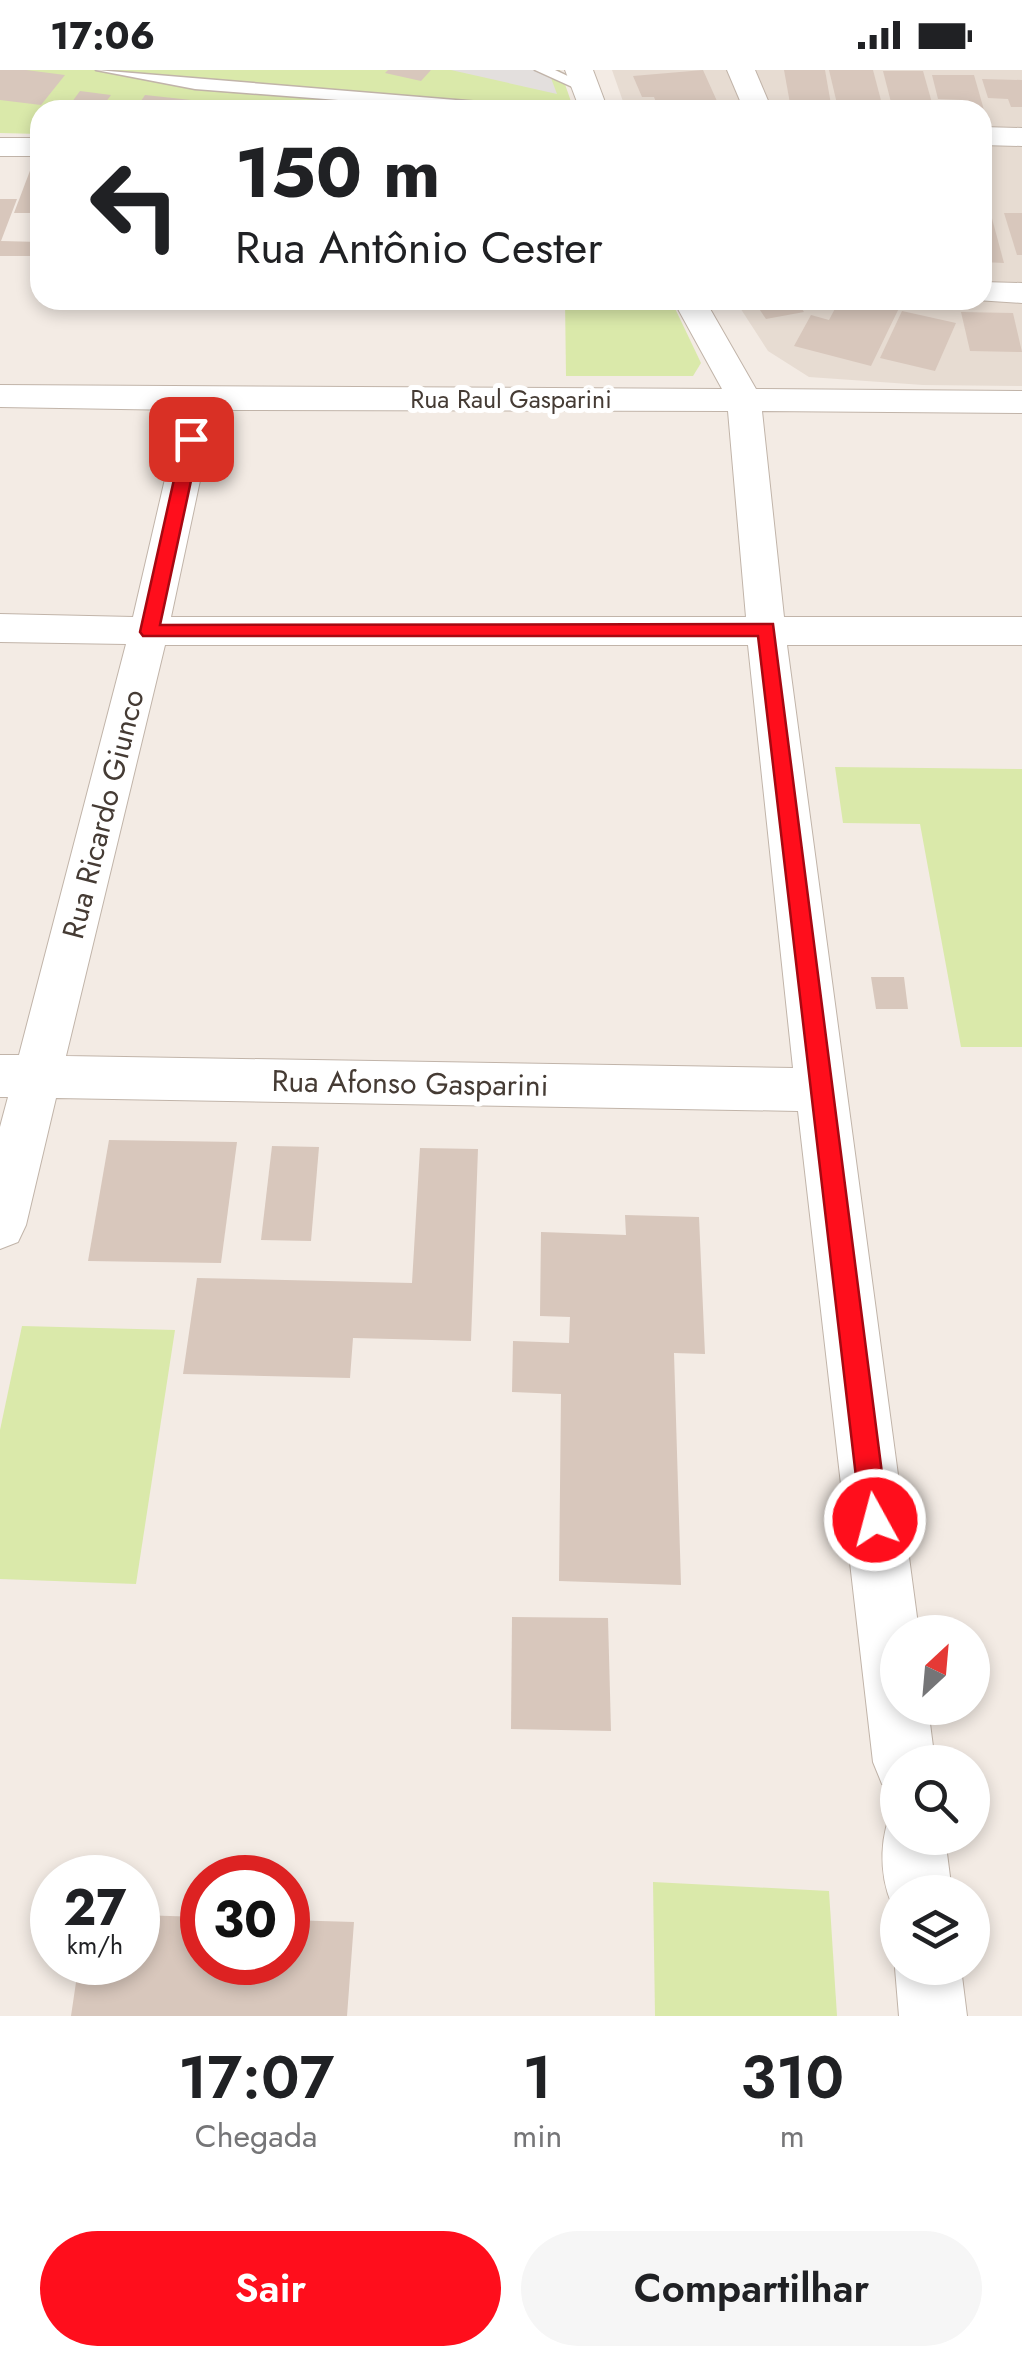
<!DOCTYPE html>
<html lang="pt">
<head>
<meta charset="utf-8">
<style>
  :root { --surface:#fff; --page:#f6f6f6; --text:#202124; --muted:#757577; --accent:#ff0e1c }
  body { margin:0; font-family:Jost,sans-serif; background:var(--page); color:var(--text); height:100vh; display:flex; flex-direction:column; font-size:38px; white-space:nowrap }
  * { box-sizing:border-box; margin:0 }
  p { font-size:32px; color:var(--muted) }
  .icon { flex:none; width:55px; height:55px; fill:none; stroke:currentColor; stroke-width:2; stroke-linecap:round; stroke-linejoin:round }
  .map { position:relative; height:1946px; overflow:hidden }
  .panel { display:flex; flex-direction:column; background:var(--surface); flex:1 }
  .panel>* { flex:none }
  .hud { position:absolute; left:30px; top:30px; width:962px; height:210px; border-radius:30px; box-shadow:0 5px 15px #0003; background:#fff; color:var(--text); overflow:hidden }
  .needle { width:65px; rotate:26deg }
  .buttons { position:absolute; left:880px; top:1545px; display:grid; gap:20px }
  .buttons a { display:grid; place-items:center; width:110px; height:110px; border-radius:50%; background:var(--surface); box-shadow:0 5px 15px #0003; font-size:50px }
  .speed { position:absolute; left:30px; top:1785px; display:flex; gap:20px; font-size:50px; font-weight:700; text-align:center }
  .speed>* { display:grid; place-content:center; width:130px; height:130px; border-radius:50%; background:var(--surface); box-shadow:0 5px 15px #0003; line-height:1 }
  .speed small { font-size:25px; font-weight:400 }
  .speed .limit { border:15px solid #d22; background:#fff; color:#111 }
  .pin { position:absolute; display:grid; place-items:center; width:85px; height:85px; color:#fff; margin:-42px; border-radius:20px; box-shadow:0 5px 15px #0006 }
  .me { position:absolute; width:110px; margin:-55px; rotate:353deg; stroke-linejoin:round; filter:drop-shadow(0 0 8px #0008) }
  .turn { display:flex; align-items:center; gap:35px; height:210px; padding:0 40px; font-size:45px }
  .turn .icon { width:130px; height:130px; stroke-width:2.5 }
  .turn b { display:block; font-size:70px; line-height:85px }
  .eta { display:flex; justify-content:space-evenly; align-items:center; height:170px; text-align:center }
  .eta b { font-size:60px; font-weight:600; line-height:70px }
  .action { display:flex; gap:20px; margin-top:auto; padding:20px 40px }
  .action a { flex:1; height:115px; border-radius:60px; background:var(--accent); color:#fff; font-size:40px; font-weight:600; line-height:115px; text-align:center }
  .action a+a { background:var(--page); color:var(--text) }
  .status { display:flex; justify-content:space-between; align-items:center; height:70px; padding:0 50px; background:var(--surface); direction:ltr }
  .status svg { height:28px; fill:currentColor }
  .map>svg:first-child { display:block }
  .residential { fill:#e7dcd2 }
  .green { fill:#dae9aa }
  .parking { fill:#e3dfdd }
  .building { fill:#d8c7bc }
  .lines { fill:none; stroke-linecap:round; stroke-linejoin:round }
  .lane-casing { stroke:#c1b4a9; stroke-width:3 }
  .street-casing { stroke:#c1b4a9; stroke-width:2 }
  .lane { fill:#fff; fill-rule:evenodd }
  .street { fill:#fff; fill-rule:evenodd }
  .route { fill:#ff0e1c; stroke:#a60912; stroke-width:2.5 }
  .labels { text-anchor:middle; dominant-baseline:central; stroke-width:10; stroke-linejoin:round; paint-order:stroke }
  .far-street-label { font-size:25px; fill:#453b34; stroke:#fff }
  .street-label { font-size:30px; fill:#453b34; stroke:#fff }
</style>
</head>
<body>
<div class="status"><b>17:06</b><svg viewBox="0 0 49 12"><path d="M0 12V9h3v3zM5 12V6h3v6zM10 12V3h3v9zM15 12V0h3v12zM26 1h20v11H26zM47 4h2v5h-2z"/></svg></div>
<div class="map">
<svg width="1022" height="1946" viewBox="0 0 1022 1946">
  <rect width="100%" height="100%" fill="#f3ebe4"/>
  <path class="residential" d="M612 0H1022V316L923 315 809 307 768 281 735 230H982V40H626Z"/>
  <g class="green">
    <path d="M0 0H560L574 40H40V64L0 63Z"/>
    <path d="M565 230H671L701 293 693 306H566Z"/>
    <path d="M835 697 1022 699V977H961L920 754 843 753Z"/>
    <path d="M22 1256 175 1260 136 1514 0 1509V1360Z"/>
    <path d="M653 1812 829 1821 837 1946H655Z"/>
  </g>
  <path class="parking" d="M451 0H548L557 24Z"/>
  <g class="building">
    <path d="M0 0H26L65 5 41 35 0 30Z"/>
    <path d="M388 0H431L421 11 385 3Z"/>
    <path d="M703 0 721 40H659L654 27H642L633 6Z"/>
    <path d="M784 0H825L832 40 791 39Z"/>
    <path d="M829 0H873L883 38H838Z"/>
    <path d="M883 1H923L934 40H893Z"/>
    <path d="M932 5H974L984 40H965L963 30 938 29Z"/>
    <path d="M982 9 1022 10V37H1011L1008 29 988 28Z"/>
    <path d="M80 21 111 25 100 40H66Z"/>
    <path d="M145 25 256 37V40H135Z"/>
    <path d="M270 30 336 37V40H264Z"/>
    <path d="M31 98H40V143H14Z"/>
    <path d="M0 129H17L1 171 40 172V186H0Z"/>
    <path d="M982 141H990L1004 193 982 192Z"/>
    <path d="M1004 143H1022V185H1017Z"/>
    <path d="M753 230H796L804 242 766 249Z"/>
    <path d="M872 230 900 236 871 296 794 276 811 245 829 250 839 231 867 238Z"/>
    <path d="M902 241 956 253 935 301 880 288Z"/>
    <path d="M961 242 1013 243 1022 282 970 281Z"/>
    <path d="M871 907H904L908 939H876Z"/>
    <path d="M109 1070 237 1072 221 1193 88 1191Z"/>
    <path d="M272 1076 319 1077 311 1171 261 1170Z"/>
    <path d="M420 1078 478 1079 471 1271 353 1268 350 1308 183 1304 197 1208 412 1213Z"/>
    <path d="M625 1145 699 1147 705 1284 674 1283 681 1515 559 1511 561 1324 512 1322 513 1271 569 1273 570 1247 540 1246 541 1162 626 1165Z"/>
    <path d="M512 1547 608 1548 611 1661 511 1659Z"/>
    <path d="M138 1845 202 1847V1892H288V1850L354 1852 347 1946H71L79 1892H138Z"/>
  </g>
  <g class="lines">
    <defs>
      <g id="lane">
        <path d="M96 0 527 36 534 40H468L195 19Z"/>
        <path d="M535 0H555L591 17 579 20Z"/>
      </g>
      <g id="street">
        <path d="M565 0H593L608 40H580Z"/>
        <path d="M727 0H755L772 40H744Z"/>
        <path d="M982 57 1022 58V76L982 75Z"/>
        <rect x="0" y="68" width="40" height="18"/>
        <path d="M982 212 1022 213V233L976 230H982Z"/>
        <path d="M673 230H705L756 319 1022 321V343L762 341 784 547H1022V575H787L919 1562H898V1638H928L935 1692H898V1720L882 1714 873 1692 798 1041 56 1028 26 1155 18 1172 0 1179V1057L8 1027H0V985H19L126 574 0 572V544L133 547 181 340 0 337V315L722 319ZM215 340 728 341 746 547H171ZM165 575H748L793 998 66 986Z"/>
        <path d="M898 1742V1768H945L952 1822H898V1846C880 1817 878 1776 890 1745Z"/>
        <path d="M898 1891V1898H961L967 1946H899L895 1898Z"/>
      </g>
    </defs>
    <use href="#lane" class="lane-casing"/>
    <use href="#street" class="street-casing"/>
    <use href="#lane" class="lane"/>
    <use href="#street" class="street"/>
  </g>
  <path class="route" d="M191 364 200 369 160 555 773 554 888 1450 884 1459 875 1463 865 1459 861 1450 758 566H143L140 562 183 369Z"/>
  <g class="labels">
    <g class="far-street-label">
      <text x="511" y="329">Rua Raul Gasparini</text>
    </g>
    <g class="street-label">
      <text transform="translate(103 744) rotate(-76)">Rua Ricardo Giunco</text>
      <text transform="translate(410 1013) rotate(1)">Rua Afonso Gasparini</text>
    </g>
  </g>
</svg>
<div class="buttons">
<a><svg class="needle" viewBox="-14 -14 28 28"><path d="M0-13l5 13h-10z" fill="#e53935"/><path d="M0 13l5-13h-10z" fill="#757577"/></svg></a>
<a><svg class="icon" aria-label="search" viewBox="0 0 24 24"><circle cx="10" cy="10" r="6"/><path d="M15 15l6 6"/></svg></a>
<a><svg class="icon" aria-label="layers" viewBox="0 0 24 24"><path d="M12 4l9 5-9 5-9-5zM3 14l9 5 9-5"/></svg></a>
</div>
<div class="speed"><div>27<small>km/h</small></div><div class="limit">30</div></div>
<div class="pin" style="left:191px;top:369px;background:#d93025"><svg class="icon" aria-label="arrive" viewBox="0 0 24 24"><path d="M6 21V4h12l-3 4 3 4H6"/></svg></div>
<svg class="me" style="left:875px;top:1450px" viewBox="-20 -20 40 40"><circle r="17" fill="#ff0e1c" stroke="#fff" stroke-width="3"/><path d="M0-11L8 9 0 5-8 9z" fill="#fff"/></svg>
<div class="hud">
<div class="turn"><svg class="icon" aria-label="left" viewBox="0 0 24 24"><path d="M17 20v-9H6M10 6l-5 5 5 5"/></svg><div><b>150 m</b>Rua Antônio Cester</div></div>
</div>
</div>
<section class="panel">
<div class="eta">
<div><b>17:07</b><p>Chegada</p></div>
<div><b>1</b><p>min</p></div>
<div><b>310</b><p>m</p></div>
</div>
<div class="action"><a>Sair</a><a>Compartilhar</a></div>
</section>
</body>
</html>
